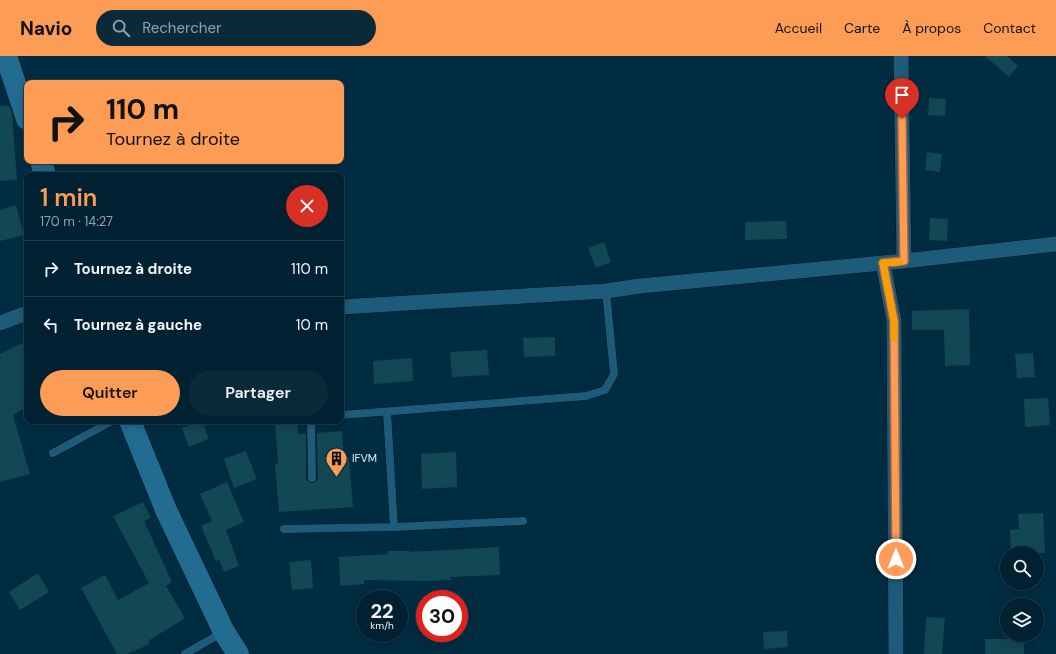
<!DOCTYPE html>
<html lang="fr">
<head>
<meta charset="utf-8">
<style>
  :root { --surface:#002131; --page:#0a2939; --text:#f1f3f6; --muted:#95a3ab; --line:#223e4d; --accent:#fd9c55 }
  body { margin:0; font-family:"DM Sans",sans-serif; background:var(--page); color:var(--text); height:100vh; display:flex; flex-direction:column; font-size:15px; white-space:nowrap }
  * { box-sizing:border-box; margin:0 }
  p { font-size:13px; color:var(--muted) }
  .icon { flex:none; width:22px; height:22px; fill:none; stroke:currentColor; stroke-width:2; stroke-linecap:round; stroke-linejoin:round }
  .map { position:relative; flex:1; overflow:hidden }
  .drawer { position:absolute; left:24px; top:116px; width:320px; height:252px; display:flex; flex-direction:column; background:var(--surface); border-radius:8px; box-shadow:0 2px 10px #0003,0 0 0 1px var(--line) }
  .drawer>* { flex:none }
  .guide { position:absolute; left:24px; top:24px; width:320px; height:84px; border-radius:8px; box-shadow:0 2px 10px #0003,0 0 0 1px var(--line); background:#fd9c55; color:#111; overflow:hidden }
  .controls { position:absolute; left:1000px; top:490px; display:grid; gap:8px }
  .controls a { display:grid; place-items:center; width:44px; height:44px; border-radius:50%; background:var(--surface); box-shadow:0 2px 10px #0003,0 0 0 1px var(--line); font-size:20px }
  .speed { position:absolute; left:356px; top:534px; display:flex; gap:8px; font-size:20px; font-weight:700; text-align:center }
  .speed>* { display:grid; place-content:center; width:52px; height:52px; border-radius:50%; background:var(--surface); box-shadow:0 2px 10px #0003,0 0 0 1px var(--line); line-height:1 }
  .speed small { font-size:10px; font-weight:400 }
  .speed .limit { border:6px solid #d22; background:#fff; color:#111 }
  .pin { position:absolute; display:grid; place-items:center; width:34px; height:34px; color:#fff; margin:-41px -17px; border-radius:50% 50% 50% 0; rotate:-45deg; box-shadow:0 0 4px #0007 }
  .pin .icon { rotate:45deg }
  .me { position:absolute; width:44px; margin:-22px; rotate:0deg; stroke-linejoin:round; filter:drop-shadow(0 0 3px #0008) }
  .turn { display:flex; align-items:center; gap:14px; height:84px; padding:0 16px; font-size:18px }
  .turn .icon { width:52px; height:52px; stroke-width:2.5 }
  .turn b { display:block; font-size:28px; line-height:34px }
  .round { display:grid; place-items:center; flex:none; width:42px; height:42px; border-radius:21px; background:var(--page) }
  .overview { display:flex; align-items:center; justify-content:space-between; height:68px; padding:0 16px }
  h1 { font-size:24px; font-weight:600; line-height:30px; color:var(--accent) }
  .action { display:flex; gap:8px; margin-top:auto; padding:8px 16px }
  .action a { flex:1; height:46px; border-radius:24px; background:var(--accent); color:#111; font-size:16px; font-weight:600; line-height:46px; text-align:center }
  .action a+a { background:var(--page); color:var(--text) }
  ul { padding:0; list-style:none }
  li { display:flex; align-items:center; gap:12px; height:56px; padding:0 16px; border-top:1px solid var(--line) }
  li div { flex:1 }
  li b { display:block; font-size:15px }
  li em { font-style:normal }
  header { display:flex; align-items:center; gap:24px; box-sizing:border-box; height:56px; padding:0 20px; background:var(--accent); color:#111 }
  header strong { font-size:19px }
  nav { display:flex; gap:22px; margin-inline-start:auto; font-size:14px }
  .search { width:280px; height:36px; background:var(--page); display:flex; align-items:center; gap:10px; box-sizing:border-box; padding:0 14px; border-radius:22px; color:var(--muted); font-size:15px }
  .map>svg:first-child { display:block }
  .building { fill:#114854 }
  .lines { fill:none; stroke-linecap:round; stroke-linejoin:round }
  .lane-casing { stroke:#00131f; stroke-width:9 }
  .street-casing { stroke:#00131f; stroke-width:16 }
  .secondary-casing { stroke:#00131f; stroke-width:23 }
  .lane { stroke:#1d5b7a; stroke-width:8 }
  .street { stroke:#1d5b7a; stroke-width:15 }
  .secondary { stroke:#236c91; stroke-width:22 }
  .route-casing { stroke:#a46537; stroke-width:10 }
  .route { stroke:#fd9c55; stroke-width:7 }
  .slow { stroke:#f59e0b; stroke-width:7 }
  .labels { text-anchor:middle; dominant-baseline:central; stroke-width:3; stroke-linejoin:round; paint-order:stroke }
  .poi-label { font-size:11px; fill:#dbf1ff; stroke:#002c41; text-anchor:start }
</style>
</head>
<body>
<header>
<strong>Navio</strong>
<div class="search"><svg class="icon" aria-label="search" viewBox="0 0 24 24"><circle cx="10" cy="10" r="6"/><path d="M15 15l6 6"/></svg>Rechercher</div>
<nav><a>Accueil</a><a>Carte</a><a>À propos</a><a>Contact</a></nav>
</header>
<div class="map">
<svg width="1056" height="598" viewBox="0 0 1056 598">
  <rect width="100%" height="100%" fill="#002c41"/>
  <g class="building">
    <path d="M985 0H1007L1018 10 1009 21Z"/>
    <path d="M929 42 946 43 945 60 928 59Z"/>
    <path d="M0 50H9L12 57 17 124 0 125Z"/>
    <path d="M927 96 942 98 940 116 925 114Z"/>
    <path d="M16 149 24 179 0 185V154Z"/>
    <path d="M930 162 948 163 947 185 929 184Z"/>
    <path d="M786 165 787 183 745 184V166Z"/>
    <path d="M604 186 611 206 596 212 588 192Z"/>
    <path d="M969 253 970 309 945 310 944 274H912V255Z"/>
    <path d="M555 281V300L524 301 523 282Z"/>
    <path d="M27 285V351L13 359 30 418 0 426V298Z"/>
    <path d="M487 294 489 319 452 321 450 296Z"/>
    <path d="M1033 297 1035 321 1017 322 1015 298Z"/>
    <path d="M412 302 413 325 374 328 373 305Z"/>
    <path d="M1048 342 1050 369 1025 371 1024 343Z"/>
    <path d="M199 365H202L209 383 189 391 182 372Z"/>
    <path d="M275 365H297L298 378H306V422L308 425 312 427 315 426 318 422 317 377 342 375 344 403 349 402 353 451 279 456 275 408H278Z"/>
    <path d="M246 395 257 423 234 432 224 403Z"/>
    <path d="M456 396 457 431 422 433 421 398Z"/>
    <path d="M227 426 244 466 226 474 239 510 224 516 219 504 216 505 201 470 212 465 200 438Z"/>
    <path d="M143 446 151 462 144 465 172 526 166 530 185 562 148 585 150 588 127 598H117L81 532 105 519 118 544 149 527 113 460Z"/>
    <path d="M1043 457 1045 497H1011L1010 474 1019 473 1018 458Z"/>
    <path d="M499 491 500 519 450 521 451 524 427 525 364 524V528L340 530 339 501 388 498V495H410V496Z"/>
    <path d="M311 504 313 532 292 534 289 506Z"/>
    <path d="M38 517 49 536 20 554 9 536Z"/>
    <path d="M926 561 945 562 942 598H924Z"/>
    <path d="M787 575 788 591 764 593 763 576Z"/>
    <rect x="985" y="583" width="39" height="15"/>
  </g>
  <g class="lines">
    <defs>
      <g id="lane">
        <path d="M387 356 394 471"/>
        <path d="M341 359 586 340 605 334 614 318 606 235"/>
        <path d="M311 365 312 422"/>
        <path d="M53 397 112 365"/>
        <path d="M284 473 394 471 523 465"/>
        <path d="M185 598 223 576"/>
      </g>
      <g id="street">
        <path d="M901 0 904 205"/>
        <path d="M883 207 894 265 896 598"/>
        <path d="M341 251 606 235 640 230 904 205 1056 188"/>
        <path d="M0 267 27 257"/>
      </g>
      <g id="secondary">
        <path d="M6 0 27 63"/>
        <path d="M41 105 45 119"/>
        <path d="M130 365 166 454 224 576 238 598"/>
      </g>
    </defs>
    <use href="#lane" class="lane-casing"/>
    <use href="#street" class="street-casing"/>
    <use href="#secondary" class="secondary-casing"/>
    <use href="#lane" class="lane"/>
    <use href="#street" class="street"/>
    <use href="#secondary" class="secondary"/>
  </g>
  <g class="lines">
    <defs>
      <path id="route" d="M896 503 894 265 883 207 904 205 902 63"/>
    </defs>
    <use href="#route" class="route-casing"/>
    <use href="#route" class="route"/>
    <path class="slow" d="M894 282V265L883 207 899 206"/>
  </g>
  <defs>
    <symbol id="building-pin" viewBox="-11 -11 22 30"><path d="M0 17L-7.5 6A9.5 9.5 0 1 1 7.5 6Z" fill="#fd9c55" stroke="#002c41"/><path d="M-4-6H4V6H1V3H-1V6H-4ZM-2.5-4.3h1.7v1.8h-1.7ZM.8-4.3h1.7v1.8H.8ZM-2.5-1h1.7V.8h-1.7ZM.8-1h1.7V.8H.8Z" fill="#111"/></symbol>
  </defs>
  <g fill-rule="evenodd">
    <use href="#building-pin" x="324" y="390" width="25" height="34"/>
  </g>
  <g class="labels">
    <g class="poi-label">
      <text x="352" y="402">IFVM</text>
    </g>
  </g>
</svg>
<div class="controls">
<a><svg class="icon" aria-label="search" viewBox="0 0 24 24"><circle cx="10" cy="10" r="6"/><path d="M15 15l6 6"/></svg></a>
<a><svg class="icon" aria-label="layers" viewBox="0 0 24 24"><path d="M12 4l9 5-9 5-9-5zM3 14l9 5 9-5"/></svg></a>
</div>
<div class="speed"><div>22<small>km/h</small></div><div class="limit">30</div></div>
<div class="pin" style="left:902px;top:63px;background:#d93025"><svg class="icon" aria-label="arrive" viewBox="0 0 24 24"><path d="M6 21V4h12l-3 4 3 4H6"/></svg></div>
<svg class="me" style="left:896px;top:503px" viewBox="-20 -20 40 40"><circle r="17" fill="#fd9c55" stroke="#fff" stroke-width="3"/><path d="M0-11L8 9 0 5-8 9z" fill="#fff"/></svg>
<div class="guide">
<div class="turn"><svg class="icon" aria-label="right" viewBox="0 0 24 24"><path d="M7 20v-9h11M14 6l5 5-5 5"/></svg><div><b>110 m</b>Tournez à droite</div></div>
</div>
<section class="drawer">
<div class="overview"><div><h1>1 min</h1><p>170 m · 14:27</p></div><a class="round" style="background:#d93025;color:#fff"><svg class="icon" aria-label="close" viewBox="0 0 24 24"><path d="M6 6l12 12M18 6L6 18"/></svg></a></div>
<ul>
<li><svg class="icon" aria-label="right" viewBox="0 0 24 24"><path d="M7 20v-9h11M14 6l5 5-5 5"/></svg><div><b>Tournez à droite</b></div><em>110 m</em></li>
<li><svg class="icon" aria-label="left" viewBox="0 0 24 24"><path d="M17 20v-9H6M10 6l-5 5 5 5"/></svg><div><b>Tournez à gauche</b></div><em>10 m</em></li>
</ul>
<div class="action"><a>Quitter</a><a>Partager</a></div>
</section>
</div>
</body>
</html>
